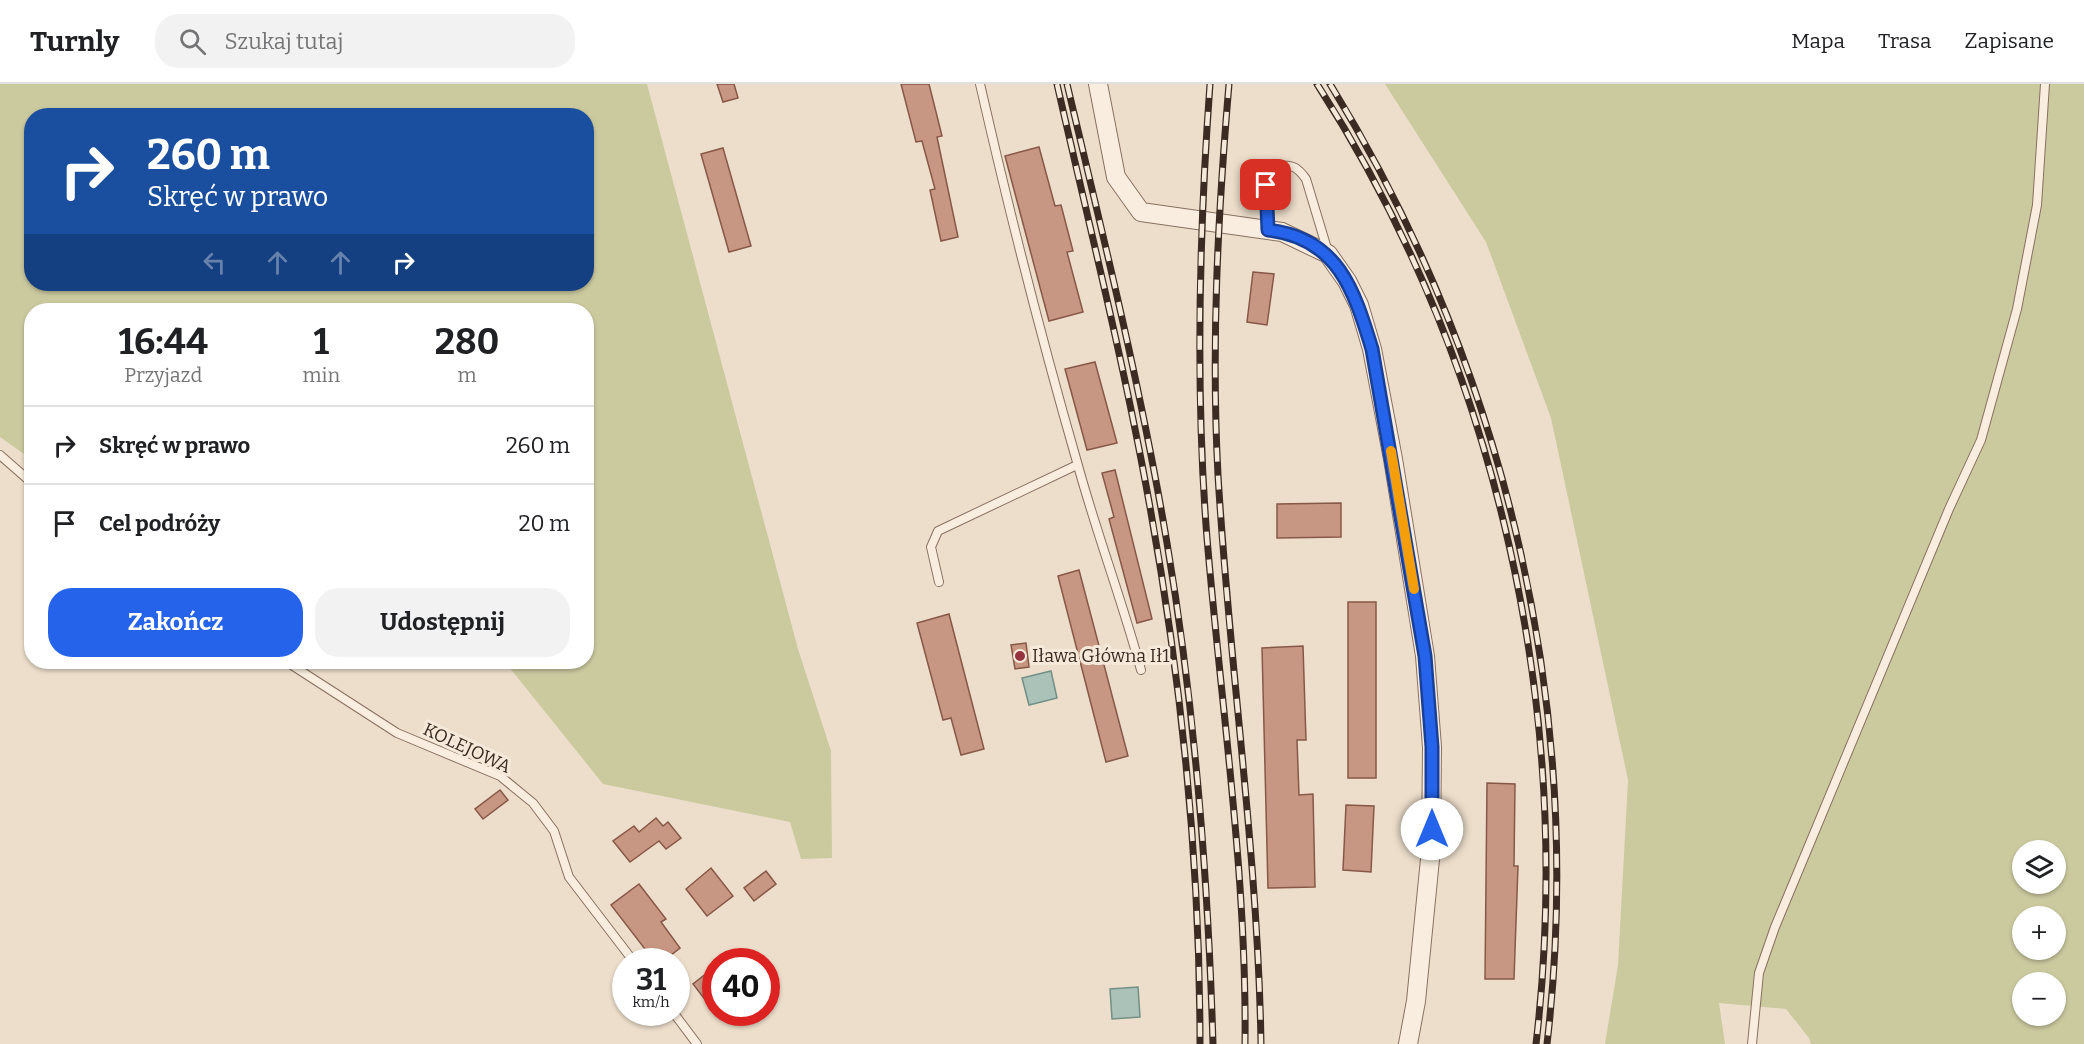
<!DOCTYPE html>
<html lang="pl">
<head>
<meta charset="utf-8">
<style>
  :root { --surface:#fff; --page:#f2f2f2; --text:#202124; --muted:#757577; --line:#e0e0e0; --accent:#2563eb }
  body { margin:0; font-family:Bitter,serif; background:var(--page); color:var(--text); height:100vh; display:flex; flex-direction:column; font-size:22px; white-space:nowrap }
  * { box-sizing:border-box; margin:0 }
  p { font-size:20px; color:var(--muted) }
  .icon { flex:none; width:33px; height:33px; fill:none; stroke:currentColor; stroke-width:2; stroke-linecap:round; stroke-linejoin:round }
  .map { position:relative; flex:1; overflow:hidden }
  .side { position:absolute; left:24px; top:219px; width:570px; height:366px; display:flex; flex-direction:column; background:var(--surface); border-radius:24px; box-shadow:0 2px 4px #0004 }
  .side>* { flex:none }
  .top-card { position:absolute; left:24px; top:24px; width:570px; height:183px; border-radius:24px; box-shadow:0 2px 4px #0004; background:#1a4fa0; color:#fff; overflow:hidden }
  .controls { position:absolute; left:2012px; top:756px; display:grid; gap:12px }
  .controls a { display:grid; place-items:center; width:54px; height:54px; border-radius:50%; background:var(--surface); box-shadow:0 2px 4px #0004; font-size:30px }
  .speed { position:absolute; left:612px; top:864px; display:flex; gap:12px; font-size:30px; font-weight:700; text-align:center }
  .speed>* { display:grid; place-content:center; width:78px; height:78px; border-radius:50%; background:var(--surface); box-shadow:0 2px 4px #0004; line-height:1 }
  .speed small { font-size:15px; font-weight:400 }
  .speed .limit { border:9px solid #d22; background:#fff; color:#111 }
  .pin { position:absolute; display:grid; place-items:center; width:51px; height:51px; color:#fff; margin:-26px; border-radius:12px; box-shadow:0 3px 9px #0006 }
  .me { position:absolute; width:66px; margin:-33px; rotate:0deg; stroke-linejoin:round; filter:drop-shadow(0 0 4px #0008) }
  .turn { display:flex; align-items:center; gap:21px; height:126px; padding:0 24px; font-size:27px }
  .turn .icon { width:78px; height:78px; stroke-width:2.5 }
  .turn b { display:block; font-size:42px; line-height:51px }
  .lanes { display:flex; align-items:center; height:57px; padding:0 24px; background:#0003; justify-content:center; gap:30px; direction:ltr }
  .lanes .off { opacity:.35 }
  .eta { display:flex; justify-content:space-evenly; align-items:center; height:102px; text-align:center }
  .eta b { font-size:36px; font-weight:700; line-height:42px }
  .cta { display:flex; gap:12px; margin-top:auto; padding:12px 24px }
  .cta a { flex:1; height:69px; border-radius:24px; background:var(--accent); color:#fff; font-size:24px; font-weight:700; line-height:69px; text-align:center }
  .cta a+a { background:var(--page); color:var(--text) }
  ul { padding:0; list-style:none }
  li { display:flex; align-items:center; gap:18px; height:78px; padding:0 24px; border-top:2px solid var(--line) }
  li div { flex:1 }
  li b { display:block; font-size:22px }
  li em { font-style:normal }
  header { display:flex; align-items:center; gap:36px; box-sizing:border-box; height:84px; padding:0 30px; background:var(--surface); border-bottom:2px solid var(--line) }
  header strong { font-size:28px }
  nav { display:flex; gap:33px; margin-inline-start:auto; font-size:21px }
  .search { width:420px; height:54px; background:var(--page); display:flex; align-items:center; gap:15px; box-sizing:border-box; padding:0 21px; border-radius:24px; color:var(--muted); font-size:22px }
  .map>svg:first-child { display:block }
  .green { fill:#cbca9f; fill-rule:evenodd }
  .water { fill:#abc2b8; stroke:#729085; stroke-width:1.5 }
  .building { fill:#c89783; stroke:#875847; stroke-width:1.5 }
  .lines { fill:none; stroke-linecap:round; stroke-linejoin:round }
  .service-casing { stroke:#897060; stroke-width:10 }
  .tertiary-casing { stroke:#897060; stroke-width:20 }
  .service { stroke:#f8edde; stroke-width:8 }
  .tertiary { stroke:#f8edde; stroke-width:18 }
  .rail-casing { stroke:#3b2b22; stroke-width:7 }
  .rail { stroke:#f5eada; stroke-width:4.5; stroke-dasharray:14; stroke-linecap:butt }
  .route-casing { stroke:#184099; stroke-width:15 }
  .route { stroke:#2563eb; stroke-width:10 }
  .slow { stroke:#f59e0b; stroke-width:10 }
  .poi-dot { fill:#953340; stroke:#f5eada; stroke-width:2 }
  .labels { text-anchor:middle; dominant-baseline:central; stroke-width:6; stroke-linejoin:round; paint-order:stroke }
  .poi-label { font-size:18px; fill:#3b2b22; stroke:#f5eada; text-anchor:start }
  .street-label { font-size:18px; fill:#3b2b22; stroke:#f5eada }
</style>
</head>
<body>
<header>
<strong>Turnly</strong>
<div class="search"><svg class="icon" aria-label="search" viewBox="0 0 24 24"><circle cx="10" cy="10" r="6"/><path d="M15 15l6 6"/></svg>Szukaj tutaj</div>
<nav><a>Mapa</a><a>Trasa</a><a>Zapisane</a></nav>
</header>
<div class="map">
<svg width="2084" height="960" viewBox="0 0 2084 960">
  <rect width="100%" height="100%" fill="#eddecb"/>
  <g class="green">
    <path d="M0 0H647L798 565 831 667 832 774 801 775 790 738 603 700 505 578H586V226H32L31 375 0 353ZM32 32H586V200H32Z"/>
    <path d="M1385 0H2084V960H1811L1809 954 1786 925 1719 919 1725 960H1605L1618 881 1628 696 1551 334 1486 158ZM2022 766H2055V800H2022ZM2022 832H2055V866H2022ZM2022 898H2055V932H2022Z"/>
  </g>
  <g class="water">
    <path d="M1051 587 1057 614 1029 621 1022 594Z"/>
    <path d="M1138 903 1140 933 1112 935 1110 905Z"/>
  </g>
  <g class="building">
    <path d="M717 0H734L738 14 723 18Z"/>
    <path d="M901 0H929L942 52 937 53 958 153 941 157 930 106 935 105 922 57 916 58Z"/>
    <path d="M1039 63 1055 122 1061 121 1073 167 1067 168 1083 228 1049 237 1005 72Z"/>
    <path d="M723 64 751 162 729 168 701 70Z"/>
    <path d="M1253 188 1274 190 1267 241 1247 238Z"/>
    <path d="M1095 278 1117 359 1087 366 1065 285Z"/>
    <path d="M1115 386 1152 535 1137 539 1109 435 1114 433 1102 389Z"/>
    <path d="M1341 419V453L1277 454V420Z"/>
    <path d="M1079 486 1128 672 1106 678 1058 492Z"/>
    <rect x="1348" y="518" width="28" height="176"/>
    <path d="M949 530 984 665 961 671 951 634 943 636 917 539Z"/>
    <path d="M1026 559 1029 583 1015 585 1011 561Z"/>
    <path d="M1303 562 1306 656H1297L1299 711 1313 710 1315 803 1268 804 1262 564Z"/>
    <path d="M1487 699 1515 700 1514 782H1518L1514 895H1485Z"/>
    <path d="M500 706 508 716 483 735 475 725Z"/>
    <path d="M1346 721 1374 722 1371 788 1343 786Z"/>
    <path d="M656 734 663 742 668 738 681 754 666 765 659 757 630 778 613 757 634 742 639 748Z"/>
    <path d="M711 784 733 812 707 832 686 805Z"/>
    <path d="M766 787 776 800 754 817 744 804Z"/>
    <path d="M639 800 666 835 661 838 680 864 662 878H655L611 821Z"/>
    <path d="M716 882V930L693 900Z"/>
  </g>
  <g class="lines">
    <defs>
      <g id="service">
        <path d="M980 0C1009 127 1041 253 1077 378 1096 448 1122 516 1141 586"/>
        <path d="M1268 145 1266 101 1279 82C1293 80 1298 84 1306 95L1328 168"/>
        <path d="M0 371 32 399"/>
        <path d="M939 498 931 463 938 447 1077 381"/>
        <path d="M287 578 397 649 500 692 533 719 554 747 569 793 634 878"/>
        <path d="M673 928 697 960"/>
        <path d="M1752 960 1759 889 1775 843 1949 425 1981 356 2017 225 2037 121 2045 0"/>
      </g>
      <path id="tertiary" d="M1098 0 1116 93 1141 128 1282 148 1328 170 1347 197 1359 221 1372 265 1393 375 1425 572 1432 663 1431 765 1416 917 1408 960"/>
    </defs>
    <use href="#service" class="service-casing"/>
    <use href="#tertiary" class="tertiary-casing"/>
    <use href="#service" class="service"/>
    <use href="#tertiary" class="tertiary"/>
    <defs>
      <g id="rail">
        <path d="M1057 0C1087 132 1120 263 1145 396 1180 582 1200 771 1200 960"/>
        <path d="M1067 0C1103 152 1141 304 1167 459 1195 625 1208 792 1213 960"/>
        <path d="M1210 0C1199 151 1195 303 1207 454 1221 622 1247 791 1245 960"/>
        <path d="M1229 0C1218 130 1211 260 1218 391 1229 581 1258 770 1261 960"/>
        <path d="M1317 0C1498 281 1575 628 1536 960"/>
        <path d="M1330 0C1506 286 1586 626 1547 960"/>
      </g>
    </defs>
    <use href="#rail" class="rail-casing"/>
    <use href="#rail" class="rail"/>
  </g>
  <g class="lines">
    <defs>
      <path id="route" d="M1266 101 1268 146C1338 154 1354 206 1372 265L1425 572 1432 663V745"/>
    </defs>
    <use href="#route" class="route-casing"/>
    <use href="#route" class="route"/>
    <path class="slow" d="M1391 367 1414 505"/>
  </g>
  <circle class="poi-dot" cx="1020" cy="572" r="6"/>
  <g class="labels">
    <g class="poi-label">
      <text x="1032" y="572">Iława Główna Ił1</text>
    </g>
    <g class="street-label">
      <text transform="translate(467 664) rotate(25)">KOLEJOWA</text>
    </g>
  </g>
</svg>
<div class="controls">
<a><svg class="icon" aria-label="layers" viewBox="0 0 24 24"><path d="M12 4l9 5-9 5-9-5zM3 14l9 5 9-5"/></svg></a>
<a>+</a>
<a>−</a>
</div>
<div class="speed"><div>31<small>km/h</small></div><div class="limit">40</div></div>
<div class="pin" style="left:1266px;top:101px;background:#d93025"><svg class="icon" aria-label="arrive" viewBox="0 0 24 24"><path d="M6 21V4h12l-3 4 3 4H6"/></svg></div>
<svg class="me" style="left:1432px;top:745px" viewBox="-20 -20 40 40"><circle r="19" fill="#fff"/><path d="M0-13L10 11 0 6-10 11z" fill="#2563eb"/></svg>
<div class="top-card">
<div class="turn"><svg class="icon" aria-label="right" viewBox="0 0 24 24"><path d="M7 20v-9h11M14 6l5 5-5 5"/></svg><div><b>260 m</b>Skręć w prawo</div></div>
<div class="lanes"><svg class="icon off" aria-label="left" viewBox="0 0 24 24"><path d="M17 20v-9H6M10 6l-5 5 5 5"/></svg><svg class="icon off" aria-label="ahead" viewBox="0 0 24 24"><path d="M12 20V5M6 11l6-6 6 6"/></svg><svg class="icon off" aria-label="ahead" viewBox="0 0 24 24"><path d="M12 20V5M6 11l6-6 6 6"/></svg><svg class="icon" aria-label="right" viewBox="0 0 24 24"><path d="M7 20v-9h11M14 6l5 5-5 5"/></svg></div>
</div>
<section class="side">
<div class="eta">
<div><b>16:44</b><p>Przyjazd</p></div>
<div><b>1</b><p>min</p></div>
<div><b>280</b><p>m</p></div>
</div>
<ul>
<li><svg class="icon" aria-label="right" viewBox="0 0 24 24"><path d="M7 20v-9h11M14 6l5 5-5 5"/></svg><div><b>Skręć w prawo</b></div><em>260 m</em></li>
<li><svg class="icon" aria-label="arrive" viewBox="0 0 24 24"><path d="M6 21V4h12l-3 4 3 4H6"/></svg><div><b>Cel podróży</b></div><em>20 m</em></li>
</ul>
<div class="cta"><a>Zakończ</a><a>Udostępnij</a></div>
</section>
</div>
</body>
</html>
